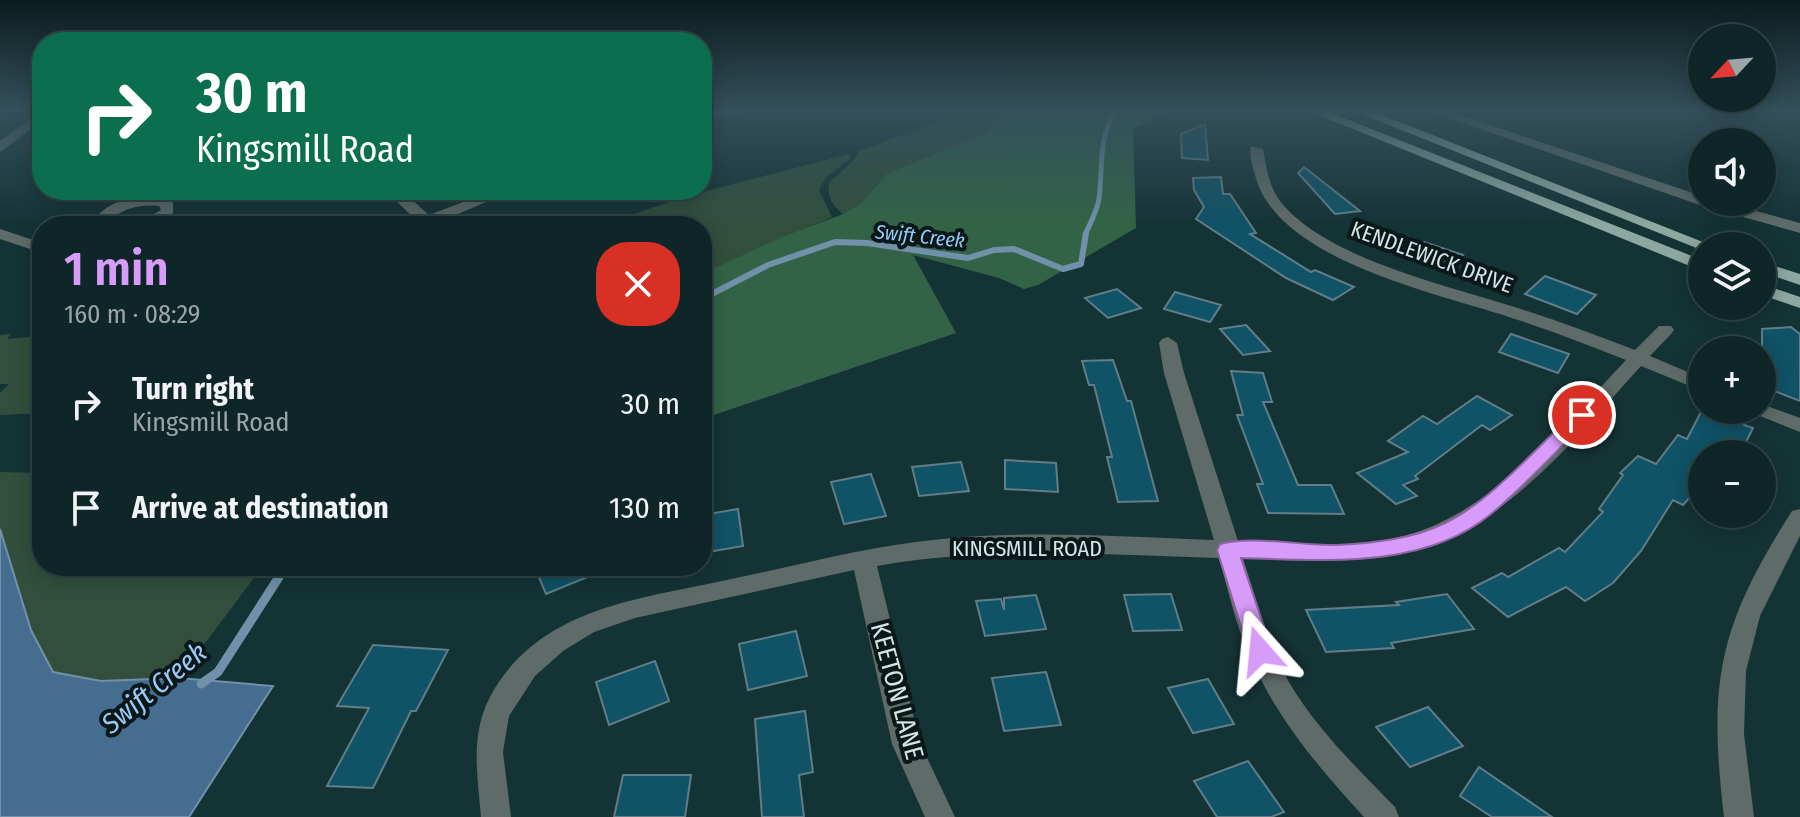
<!DOCTYPE html>
<html lang="en">
<head>
<meta charset="utf-8">
<style>
  :root { --surface:#0f2628; --page:#1d3234; --text:#f1f3f6; --muted:#9ba5a8; --line:#2f4345; --accent:#d79bf9 }
  body { margin:0; font-family:"Fira Sans Condensed",sans-serif; background:var(--page); color:var(--text); height:100vh; display:flex; flex-direction:column; font-size:30px; white-space:nowrap }
  * { box-sizing:border-box; margin:0 }
  p { font-size:26px; color:var(--muted) }
  .icon { flex:none; width:44px; height:44px; fill:none; stroke:currentColor; stroke-width:2; stroke-linecap:round; stroke-linejoin:round }
  .map { position:relative; flex:1; overflow:hidden }
  .side { position:absolute; left:32px; top:216px; width:680px; height:360px; display:flex; flex-direction:column; background:var(--surface); border-radius:32px; box-shadow:0 4px 20px #0003,0 0 0 2px var(--line) }
  .side>* { flex:none }
  .hud { position:absolute; left:32px; top:32px; width:680px; height:168px; border-radius:32px; box-shadow:0 4px 20px #0003,0 0 0 2px var(--line); background:#0b6e4f; color:#fff; overflow:hidden }
  .needle { width:52px; rotate:244deg }
  .controls { position:absolute; left:1688px; top:24px; display:grid; gap:16px }
  .controls a { display:grid; place-items:center; width:88px; height:88px; border-radius:50%; background:var(--surface); box-shadow:0 4px 20px #0003,0 0 0 2px var(--line); font-size:40px }
  .pin { position:absolute; display:grid; place-items:center; width:68px; height:68px; color:#fff; margin:-34px; border:4px solid #fff; border-radius:50%; box-shadow:0 2px 8px #0007 }
  .me { position:absolute; width:88px; margin:-44px; rotate:342deg; stroke-linejoin:round; filter:drop-shadow(0 0 6px #0008) }
  .turn { display:flex; align-items:center; gap:28px; height:168px; padding:0 32px; font-size:36px }
  .turn .icon { width:104px; height:104px; stroke-width:2.5 }
  .turn b { display:block; font-size:56px; line-height:68px }
  .round { display:grid; place-items:center; flex:none; width:84px; height:84px; border-radius:32px; background:var(--page) }
  .headline { display:flex; align-items:center; justify-content:space-between; height:136px; padding:0 32px }
  h1 { font-size:48px; font-weight:600; line-height:60px; color:var(--accent) }
  ul { padding:0; list-style:none }
  li { display:flex; align-items:center; gap:24px; height:104px; padding:0 32px }
  li div { flex:1 }
  li b { display:block; font-size:30px }
  li em { font-style:normal }
  .map>svg:first-child { display:block }
  .green { fill:#314f3c }
  .forest { fill:#336346 }
  .water { fill:#456d8f; stroke:#7091a9; stroke-width:2 }
  .lines { fill:none; stroke-linecap:round; stroke-linejoin:round }
  .stream-far3 { stroke:#7091a9; stroke-width:5 }
  .stream-far2 { stroke:#7091a9; stroke-width:6 }
  .stream-far1 { stroke:#7091a9; stroke-width:8 }
  .stream { stroke:#7091a9; stroke-width:9 }
  .building { fill:#105266; stroke:#607d88; stroke-width:2 }
  .street { fill:#5e6b68; fill-rule:evenodd }
  .primary { fill:#8da8a1; fill-rule:evenodd }
  .route { fill:#d79bf9; stroke:#8c65a2; stroke-width:2 }
  .labels { text-anchor:middle; dominant-baseline:central; stroke-width:8; stroke-linejoin:round; paint-order:stroke }
  .far-water-label { font-size:20px; font-style:italic; fill:#9acbf6; stroke:#0b1819 }
  .street-label { font-size:22px; fill:#d3e5e6; stroke:#0b1819 }
  .near-street-label { font-size:26px; fill:#d3e5e6; stroke:#0b1819 }
  .near-water-label { font-size:28px; font-style:italic; fill:#9acbf6; stroke:#0b1819 }
</style>
</head>
<body>
<div class="map">
<svg width="1800" height="817" viewBox="0 0 1800 817">
  <rect width="100%" height="100%" fill="#143335"/>
  <g class="green">
    <path d="M968 111H1002L989 132 889 173 860 204 843 214C832 206 827 196 829 183L856 158 858 151Z"/>
    <path d="M849 154 850 159 826 177 819 190 832 217 702 274V226H599L687 196Z"/>
    <path d="M11 334 7 339 42 336 41 413 0 415V393L9 384H0V335Z"/>
    <path d="M0 472 42 473V566H263L179 678 101 681 53 672 31 630 0 529Z"/>
  </g>
  <path class="forest" d="M1002 111H1166L1133 129 1136 228 1038 285 1024 289 999 278 913 255 956 333 702 419V274L780 238 843 214 860 204 888 173 989 132Z"/>
  <path class="water" d="M0 529 31 630 53 672 101 681 179 678 273 686 189 817H0Z"/>
  <g class="lines">
    <path class="stream-far3" d="M1085 235C1090 224 1097 211 1099 199 1103 166 1098 143 1114 111"/>
    <path class="stream-far2" d="M702 299 768 265 835 242 867 243 968 258 994 250 1014 249 1063 269 1081 264 1086 233"/>
    <path class="stream-far1" d="M277 579 286 566"/>
    <path class="stream" d="M201 684 218 672 279 577"/>
  </g>
  <g class="building">
    <path d="M1205 124 1208 160 1182 158 1181 134Z"/>
    <path d="M1304 167 1360 211 1335 214 1298 173Z"/>
    <path d="M1221 177 1223 194H1230L1256 233 1250 234 1311 272 1315 270 1354 287 1333 300 1286 278 1196 219 1204 207 1194 190 1193 178Z"/>
    <path d="M1424 242 1463 255 1449 270 1410 257Z"/>
    <path d="M1545 276 1596 295 1577 314 1525 294Z"/>
    <path d="M1117 289 1141 308 1108 318 1085 298Z"/>
    <path d="M1175 292 1221 305 1210 322 1164 309Z"/>
    <path d="M1246 325 1270 351 1243 355 1220 329Z"/>
    <path d="M1791 327 1800 334V401L1762 386V329Z"/>
    <path d="M1511 334 1569 354 1558 373 1499 352Z"/>
    <path d="M1113 360 1127 401H1131L1158 501 1118 502 1107 457H1112L1094 385H1089L1082 361Z"/>
    <path d="M1231 371 1263 373 1272 402H1263L1298 485H1331L1344 514 1268 513 1257 484H1263L1237 415H1243Z"/>
    <path d="M1477 396 1512 415 1490 430 1482 425 1415 476 1418 479 1403 485 1417 496 1396 504 1357 473 1408 452 1388 441 1423 416 1437 424Z"/>
    <path d="M1702 410 1753 428 1740 454H1702V484L1683 505 1673 500 1641 551 1613 583 1585 601 1566 587 1508 617 1472 588 1502 573 1508 577 1559 548 1565 552 1603 512 1599 509 1623 475 1620 473 1638 456 1656 464 1678 435 1687 439Z"/>
    <path d="M1005 460 1056 463 1058 492 1005 489Z"/>
    <path d="M961 462 969 491 919 496 912 467Z"/>
    <path d="M871 474 886 516 844 524 831 482Z"/>
    <path d="M738 509 743 546 702 553V515Z"/>
    <path d="M534 566H612V567L546 594Z"/>
    <path d="M1171 594 1182 630 1133 631 1124 595Z"/>
    <path d="M1447 594 1474 629 1391 643 1394 648 1326 652 1306 610 1399 605 1396 602Z"/>
    <path d="M1036 595 1046 629 985 636 976 601 1001 599 1004 610V598Z"/>
    <path d="M796 631 807 676 748 690 739 644Z"/>
    <path d="M373 645 448 650 416 711H411L373 788 327 786 369 708 337 706Z"/>
    <path d="M655 661 669 701 609 725 596 682Z"/>
    <path d="M1046 672 1061 725 1004 731 992 678Z"/>
    <path d="M1208 679 1234 724 1193 733 1168 688Z"/>
    <path d="M1428 707 1463 746 1410 767 1376 727Z"/>
    <path d="M805 711 813 772 799 775 804 817H762L755 719Z"/>
    <path d="M1248 761 1284 812 1271 817H1217L1194 781Z"/>
    <path d="M1479 767 1552 817H1492L1460 796Z"/>
    <path d="M623 775H691L685 817H614Z"/>
  </g>
  <g class="lines">
    <g class="street">
      <path d="M42 111V121L0 152V141Z"/>
      <path d="M702 111H744L738 115 702 118Z"/>
      <path d="M1429 111H1448L1702 196V202H1723L1800 223V233L1697 204Z"/>
      <path d="M1251 146 1263 149C1266 166 1269 187 1280 201 1324 257 1441 284 1508 305 1551 318 1593 334 1635 350L1659 326H1671L1674 330 1671 334 1650 356 1702 378V391L1641 366C1574 440 1500 535 1397 555 1346 564 1295 560 1243 559 1253 588 1261 618 1272 647 1296 709 1349 760 1395 807L1399 817H1364C1318 767 1274 715 1248 652 1235 623 1228 589 1219 558 1104 555 991 546 877 566L920 743 955 817H925L892 744 854 570 635 618 594 632 563 651 535 676 509 716 503 752 511 817H481C477 770 469 730 495 688 545 608 638 599 722 581 795 566 868 546 942 539 1032 530 1124 537 1214 540L1164 373 1159 343 1162 339 1168 337 1177 343 1184 373 1238 541C1295 543 1359 551 1414 533 1496 507 1569 421 1626 360 1588 345 1550 330 1512 318 1438 293 1277 261 1255 175 1252 166 1249 155 1251 146Z"/>
      <path d="M385 190H401L429 215 495 190H515L432 225 407 226 416 220Z"/>
      <path d="M150 196 173 201V215L153 226H133L161 210 159 206C139 204 122 208 107 223L110 226H93L91 223C106 203 126 197 150 196Z"/>
      <path d="M0 229 42 243V253L0 239Z"/>
      <path d="M1762 404 1800 418V432L1755 414 1752 410H1762Z"/>
      <path d="M1800 509V536L1760 616 1746 671 1744 734 1754 817H1724C1708 681 1718 627 1792 511Z"/>
    </g>
    <g class="primary">
      <path d="M1309 111H1326L1702 260V271Z"/>
      <path d="M1354 111H1372L1713 246H1702V250L1699 249Z"/>
      <path d="M1762 262 1800 274V285L1762 272Z"/>
      <path d="M1762 284 1800 297V308L1762 295Z"/>
    </g>
  </g>
  <linearGradient id="sky" x2="0" y2="1"><stop stop-color="#0b1c1d"/><stop offset="0.49" stop-color="#34505c"/><stop offset="1" stop-color="#34505c" stop-opacity="0"/></linearGradient>
  <rect width="1800" height="225" fill="url(#sky)"/>
  <path class="route" d="M1582 409 1591 415 1589 419C1557 450 1526 485 1491 514 1423 570 1324 560 1241 558L1272 651 1268 658 1260 661 1251 658 1217 550 1220 544C1250 535 1304 546 1337 545 1373 543 1413 539 1445 523 1490 502 1539 445 1576 411Z"/>
  <g class="labels">
    <g class="far-water-label">
      <text transform="translate(920 236) rotate(6)">Swift Creek</text>
    </g>
    <g class="street-label">
      <text transform="translate(1432 257) rotate(20)">KENDLEWICK DRIVE</text>
      <text x="1027" y="548">KINGSMILL ROAD</text>
    </g>
    <g class="near-street-label">
      <text transform="translate(897 691) rotate(75)">KEETON LANE</text>
    </g>
    <g class="near-water-label">
      <text transform="translate(154 688) rotate(-39)">Swift Creek</text>
    </g>
  </g>
</svg>
<div class="controls">
<a><svg class="needle" viewBox="-14 -14 28 28"><path d="M0-13l5 13h-10z" fill="#e53935"/><path d="M0 13l5-13h-10z" fill="#9ba5a8"/></svg></a>
<a><svg class="icon" aria-label="sound" viewBox="0 0 24 24"><path d="M4 9h4l5-4v14l-5-4H4zM17 9q2 3 0 6"/></svg></a>
<a><svg class="icon" aria-label="layers" viewBox="0 0 24 24"><path d="M12 4l9 5-9 5-9-5zM3 14l9 5 9-5"/></svg></a>
<a>+</a>
<a>−</a>
</div>
<div class="pin" style="left:1582px;top:415px;background:#d93025"><svg class="icon" aria-label="arrive" viewBox="0 0 24 24"><path d="M6 21V4h12l-3 4 3 4H6"/></svg></div>
<svg class="me" style="left:1260px;top:651px" viewBox="-20 -20 40 40"><path d="M0-17L14 15 0 8-14 15z" fill="#d79bf9" stroke="#fff" stroke-width="4"/></svg>
<div class="hud">
<div class="turn"><svg class="icon" aria-label="right" viewBox="0 0 24 24"><path d="M7 20v-9h11M14 6l5 5-5 5"/></svg><div><b>30 m</b>Kingsmill Road</div></div>
</div>
<section class="side">
<div class="headline"><div><h1>1 min</h1><p>160 m · 08:29</p></div><a class="round" style="background:#d93025;color:#fff"><svg class="icon" aria-label="close" viewBox="0 0 24 24"><path d="M6 6l12 12M18 6L6 18"/></svg></a></div>
<ul>
<li><svg class="icon" aria-label="right" viewBox="0 0 24 24"><path d="M7 20v-9h11M14 6l5 5-5 5"/></svg><div><b>Turn right</b><p>Kingsmill Road</p></div><em>30 m</em></li>
<li><svg class="icon" aria-label="arrive" viewBox="0 0 24 24"><path d="M6 21V4h12l-3 4 3 4H6"/></svg><div><b>Arrive at destination</b></div><em>130 m</em></li>
</ul>
</section>
</div>
</body>
</html>
